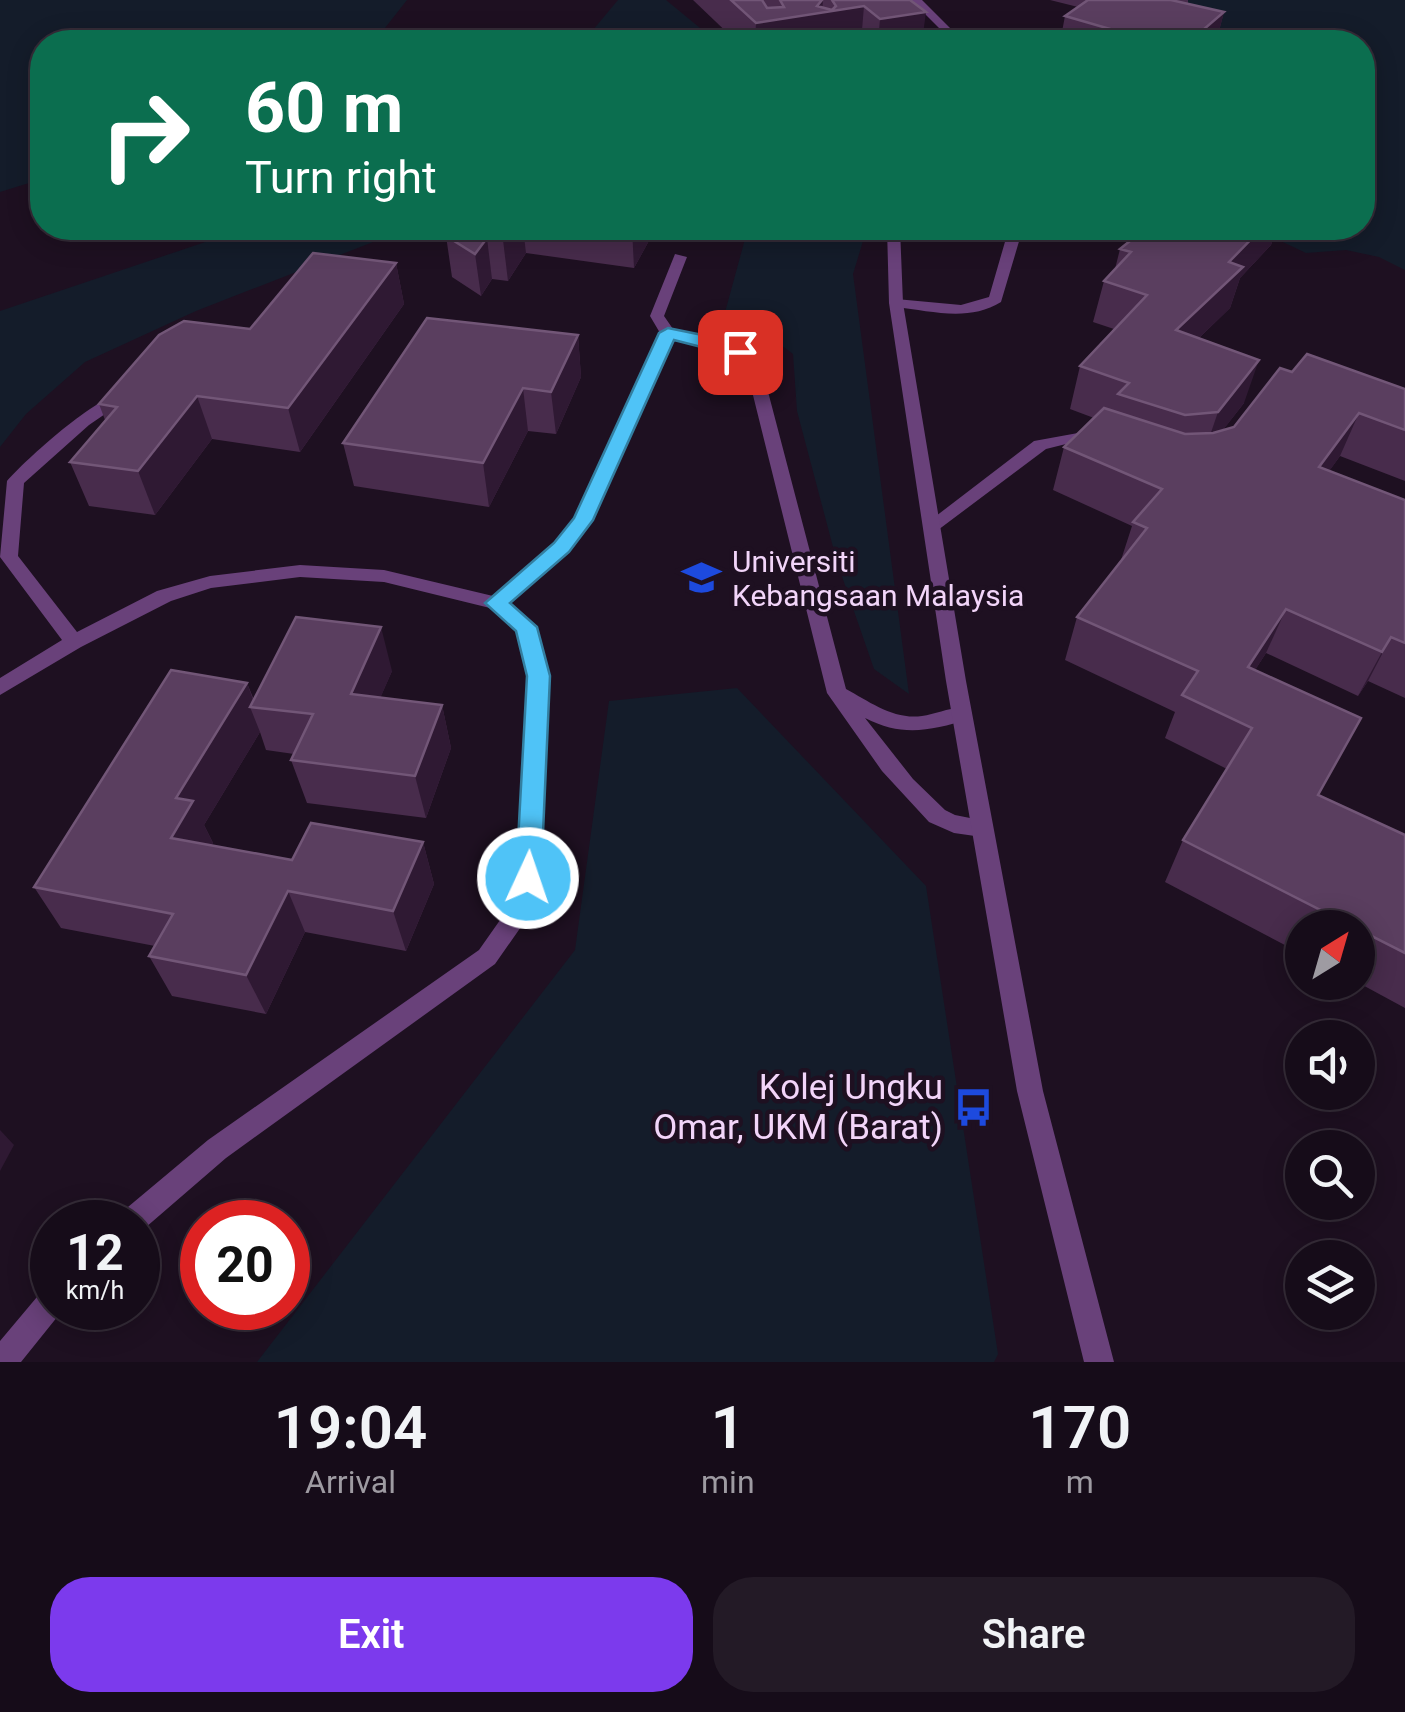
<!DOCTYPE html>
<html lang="en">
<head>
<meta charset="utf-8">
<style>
  :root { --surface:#160c19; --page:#231a26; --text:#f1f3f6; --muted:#9e9ba2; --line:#352c38; --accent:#7c3aed }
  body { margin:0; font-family:Roboto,sans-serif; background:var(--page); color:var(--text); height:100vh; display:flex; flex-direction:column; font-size:38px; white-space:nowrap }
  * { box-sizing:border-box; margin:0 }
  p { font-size:32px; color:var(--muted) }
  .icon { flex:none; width:55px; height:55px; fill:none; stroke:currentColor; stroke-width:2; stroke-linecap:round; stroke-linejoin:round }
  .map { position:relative; height:1362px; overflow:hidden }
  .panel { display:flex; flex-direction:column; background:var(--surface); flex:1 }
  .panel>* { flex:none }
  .hud { position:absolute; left:30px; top:30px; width:1345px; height:210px; border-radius:40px; box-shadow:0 5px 25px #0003,0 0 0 2px var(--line); background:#0b6e4f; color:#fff; overflow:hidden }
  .needle { width:65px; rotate:37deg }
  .fabs { position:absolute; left:1285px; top:910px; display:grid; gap:20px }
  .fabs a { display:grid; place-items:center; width:90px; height:90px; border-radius:50%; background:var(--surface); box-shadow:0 5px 25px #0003,0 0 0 2px var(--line); font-size:50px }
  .speed { position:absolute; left:30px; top:1200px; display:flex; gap:20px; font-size:50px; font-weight:700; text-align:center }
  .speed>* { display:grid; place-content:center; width:130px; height:130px; border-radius:50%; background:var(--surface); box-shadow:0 5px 25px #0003,0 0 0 2px var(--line); line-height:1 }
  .speed small { font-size:25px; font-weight:400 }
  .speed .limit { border:15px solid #d22; background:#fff; color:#111 }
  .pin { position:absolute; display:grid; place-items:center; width:85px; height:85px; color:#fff; margin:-42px; border-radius:20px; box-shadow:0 5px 15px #0006 }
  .me { position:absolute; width:110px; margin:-55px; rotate:3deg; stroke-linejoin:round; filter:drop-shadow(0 0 8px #0008) }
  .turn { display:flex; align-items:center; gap:35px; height:210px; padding:0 50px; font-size:45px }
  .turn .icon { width:130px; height:130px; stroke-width:2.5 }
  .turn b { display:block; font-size:70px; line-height:85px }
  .eta { display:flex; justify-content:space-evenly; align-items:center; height:170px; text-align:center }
  .eta b { font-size:60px; font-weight:600; line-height:70px }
  .primary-button { display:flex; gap:20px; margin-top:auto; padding:20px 50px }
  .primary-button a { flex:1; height:115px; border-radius:40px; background:var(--accent); color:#fff; font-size:40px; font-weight:600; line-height:115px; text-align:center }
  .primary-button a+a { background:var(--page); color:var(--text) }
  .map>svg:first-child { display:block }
  .green { fill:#141c2a }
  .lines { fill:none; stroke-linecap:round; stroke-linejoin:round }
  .service { fill:#69417a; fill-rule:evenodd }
  .minor { fill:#69417a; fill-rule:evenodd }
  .wall { fill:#482c4c }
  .shaded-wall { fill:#2f1933 }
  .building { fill:#5a3e5f; stroke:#725677; stroke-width:2.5 }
  .route { fill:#4fc3f7; stroke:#337fa1; stroke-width:2.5 }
  .labels { text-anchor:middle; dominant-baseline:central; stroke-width:9; stroke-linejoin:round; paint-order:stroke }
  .poi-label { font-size:30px; fill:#f2d5f9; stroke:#1e1021; text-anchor:start }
  .near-poi-label { font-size:35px; fill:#f2d5f9; stroke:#1e1021; text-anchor:end }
</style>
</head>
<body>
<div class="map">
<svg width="1405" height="1362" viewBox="0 0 1405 1362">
  <rect width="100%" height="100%" fill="#1e1021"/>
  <g class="green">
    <path d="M0 0H407L374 42H42V179L0 192Z"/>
    <path d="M618 0H666L717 42H583Z"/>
    <path d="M1185 0H1405V270L1379 257 1346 250 1306 253 1253 228H1362V42H1208Z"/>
    <path d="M247 228H409L196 311 85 362 26 414 0 447V311Z"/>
    <path d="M748 228H867L853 274 909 694 874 669 837 562 797 411 793 354 764 332 724 316Z"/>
    <path d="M737 688 926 886 998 1354 994 1362H257L575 950 609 701Z"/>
  </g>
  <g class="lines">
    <g class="service">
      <path d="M1009 228H1023L1001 302C969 322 931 311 896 307L889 303 896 299 961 305 989 297Z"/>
      <path d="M675 254 687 257 664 316 673 329C705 335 738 340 761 365L846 689C870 702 894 720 922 716 937 714 954 705 969 709L972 714 969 719C930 731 902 737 865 718L913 779 945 810 955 815 990 822 993 828 990 834 982 837 954 833 929 822 882 771 827 693 746 367 719 349 673 338 592 520 567 552 508 603 536 627 549 675 539 878 523 924 495 964 226 1158 138 1234V1222H118L122 1212 208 1140 479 950 505 913 517 878 529 675 517 630 490 608 384 582 300 577 211 588 171 601 81 647 0 695V678L62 640 0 557 7 481C25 460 102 390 127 393V399L89 425 24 483 18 556 77 632 157 591 210 576 300 565 384 570 493 596 555 544 575 518 660 333 650 316Z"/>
      <path d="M1078 433 1107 439 1109 443 1101 448 1070 443 1046 449 938 530H926L923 526 1034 441Z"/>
      <path d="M52 1287V1308H64L62 1311 21 1362H0V1341L42 1291Z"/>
    </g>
    <g class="minor">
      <path d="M911 0H922L964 42H953Z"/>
      <path d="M887 228H900L903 303 966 681 1043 1091 1114 1362H1084L1017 1091 946 681 889 303Z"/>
    </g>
  </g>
  <g class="wall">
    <path d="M693 0H910L922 42H737Z"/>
    <path d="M1050 0H1188V4L1224 12 1216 42H1060L1065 16 1078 7Z"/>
    <path d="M452 228H656L634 268 526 253 508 281 492 279 481 296 452 277 446 236Z"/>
    <path d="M1136 228H1277L1271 245 1240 278 1230 308 1199 338 1244 403 1222 431 1234 427 1292 372 1405 389V481L1340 456 1329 471 1405 500V698L1368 681 1358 696 1266 653 1255 670 1319 795 1405 835V1008L1357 982 1358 928H1302V954L1165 882 1183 840 1227 769 1165 738 1175 712 1065 660 1077 617 1121 560 1132 526 1053 490 1064 447 1094 418 1070 409 1080 366 1114 329 1093 322 1104 281 1115 269 1120 249 1134 238Z"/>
    <path d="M396 263 404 304 300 452 212 439 155 515 89 506 70 462 105 420 99 404 250 329Z"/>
    <path d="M578 335 581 377 556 434 528 431 489 507 354 486 343 443Z"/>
    <path d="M392 671 380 698 442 705 451 748 426 818 307 803 291 760 294 754 266 750 260 732 204 825 213 843 211 845 292 860 423 842 434 884 406 951 305 932 266 1014 172 996 149 956 155 946 61 928 34 887 247 683 254 700Z"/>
  </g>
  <g class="shaded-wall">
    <path d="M822 0H823L822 13 864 6 861 42H755L756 23 817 6Z"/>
    <path d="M926 12 922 42H878L880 19Z"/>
    <path d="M1224 12 1216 42H1189Z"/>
    <path d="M511 228H523L526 253 508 281 503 240Z"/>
    <path d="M632 228H656L634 268Z"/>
    <path d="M1262 228H1277L1271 245 1240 278 1230 308 1164 372 1176 330 1229 262Z"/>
    <path d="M487 238 492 279 481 296 475 254Z"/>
    <path d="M396 263 404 304 300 452 288 408Z"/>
    <path d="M578 335 581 377 556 434 551 392Z"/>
    <path d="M1259 360 1244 403 1203 456 1218 412Z"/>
    <path d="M523 388 528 431 489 507 483 463Z"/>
    <path d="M197 396 212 439 155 515 138 471Z"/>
    <path d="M1359 413 1340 456 1301 511 1319 467Z"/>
    <path d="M1286 609 1266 653 1229 711 1248 667Z"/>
    <path d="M381 627 392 671 363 738 351 694Z"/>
    <path d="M1391 637 1368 681 1358 696 1382 652Z"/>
    <path d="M247 683 256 708 250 707 260 732 204 825 213 843 192 880 171 838 176 798Z"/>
    <path d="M442 705 451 748 426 818 415 776Z"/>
    <path d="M423 842 434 884 406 951 393 911Z"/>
    <path d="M288 891 305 932 266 1014 246 975Z"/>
    <path d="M0 1130 14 1145 0 1171Z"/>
  </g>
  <g class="building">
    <path d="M731 0H762L767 8 784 7 780 0H822L817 6 832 10 836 6 832 0H910L926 12 880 19 864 6 756 23Z"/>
    <path d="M1088 0H1171L1224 12 1189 42H1155L1065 16Z"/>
    <path d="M452 228H511L503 240 487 238 475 254 446 236Z"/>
    <path d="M1146 228H1262L1229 262 1243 267 1176 330 1259 360 1218 412 1185 415 1118 394 1129 383 1080 366 1147 295 1104 281 1131 252 1120 249Z"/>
    <path d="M313 253 396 263 288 408 197 396 138 471 70 462 117 407 99 404 159 335 184 321 250 329Z"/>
    <path d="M427 318 578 335 551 392 523 388 483 463 343 443Z"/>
    <path d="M1307 354 1405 389V430L1359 413 1319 467 1405 500V643L1391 637 1382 652 1286 609 1248 667 1361 718 1318 795 1405 835V953L1183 840 1252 728 1182 695 1198 671 1077 617 1147 528 1133 522 1162 489 1064 447 1104 408 1185 434 1213 433 1234 427 1280 368 1292 372Z"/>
    <path d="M296 617 381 627 351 694 442 705 415 776 291 760 313 714 250 707Z"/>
    <path d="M171 670 247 683 176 798 193 801 171 838 292 860 311 823 423 842 393 911 288 891 246 975 149 956 173 914 34 887Z"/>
  </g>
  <path class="route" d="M668 328 727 340 749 352 740 357 674 340 593 520 569 552 510 603 537 627 550 676 541 878 538 886 528 889 519 886 516 878 527 676 516 631 485 603 554 543 574 518 659 333Z"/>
  <defs>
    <symbol id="university-bare" viewBox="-9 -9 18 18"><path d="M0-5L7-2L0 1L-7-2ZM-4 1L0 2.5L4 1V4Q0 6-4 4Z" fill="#1d4ade" stroke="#1e1021" stroke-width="2.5" paint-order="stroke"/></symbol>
    <symbol id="bus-bare" viewBox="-9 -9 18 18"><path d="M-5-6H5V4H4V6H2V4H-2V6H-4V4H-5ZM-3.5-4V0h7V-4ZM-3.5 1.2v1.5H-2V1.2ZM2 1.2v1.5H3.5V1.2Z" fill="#1d4ade" stroke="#1e1021" stroke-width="2.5" paint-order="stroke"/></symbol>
  </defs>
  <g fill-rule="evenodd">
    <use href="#university-bare" x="674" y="550" width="55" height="55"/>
    <use href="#bus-bare" x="946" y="1080" width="55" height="55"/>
  </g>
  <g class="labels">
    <g class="poi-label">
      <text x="732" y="561">Universiti<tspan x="732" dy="34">Kebangsaan Malaysia</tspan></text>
    </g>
    <g class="near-poi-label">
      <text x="943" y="1087">Kolej Ungku<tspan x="943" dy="40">Omar, UKM (Barat)</tspan></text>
    </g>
  </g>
</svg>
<div class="fabs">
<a><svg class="needle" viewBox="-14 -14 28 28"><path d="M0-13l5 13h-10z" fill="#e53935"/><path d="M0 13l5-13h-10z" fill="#9e9ba2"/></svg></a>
<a><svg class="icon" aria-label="sound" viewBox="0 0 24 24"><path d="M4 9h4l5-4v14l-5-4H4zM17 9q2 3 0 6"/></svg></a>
<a><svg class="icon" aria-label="search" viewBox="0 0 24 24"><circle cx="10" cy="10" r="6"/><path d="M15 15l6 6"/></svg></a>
<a><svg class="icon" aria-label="layers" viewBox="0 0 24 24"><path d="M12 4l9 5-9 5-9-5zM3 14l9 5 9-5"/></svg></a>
</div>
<div class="speed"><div>12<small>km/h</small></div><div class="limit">20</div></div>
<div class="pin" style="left:740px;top:352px;background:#d93025"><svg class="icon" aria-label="arrive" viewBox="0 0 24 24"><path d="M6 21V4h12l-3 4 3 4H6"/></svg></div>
<svg class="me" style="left:528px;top:878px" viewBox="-20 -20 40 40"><circle r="17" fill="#4fc3f7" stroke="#fff" stroke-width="3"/><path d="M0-11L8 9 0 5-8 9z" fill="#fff"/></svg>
<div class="hud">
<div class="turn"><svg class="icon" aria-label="right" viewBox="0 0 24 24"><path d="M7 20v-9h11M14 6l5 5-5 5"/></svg><div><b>60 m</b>Turn right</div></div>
</div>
</div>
<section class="panel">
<div class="eta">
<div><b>19:04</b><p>Arrival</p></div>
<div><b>1</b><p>min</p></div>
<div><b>170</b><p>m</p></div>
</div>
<div class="primary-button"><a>Exit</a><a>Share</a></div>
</section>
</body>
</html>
